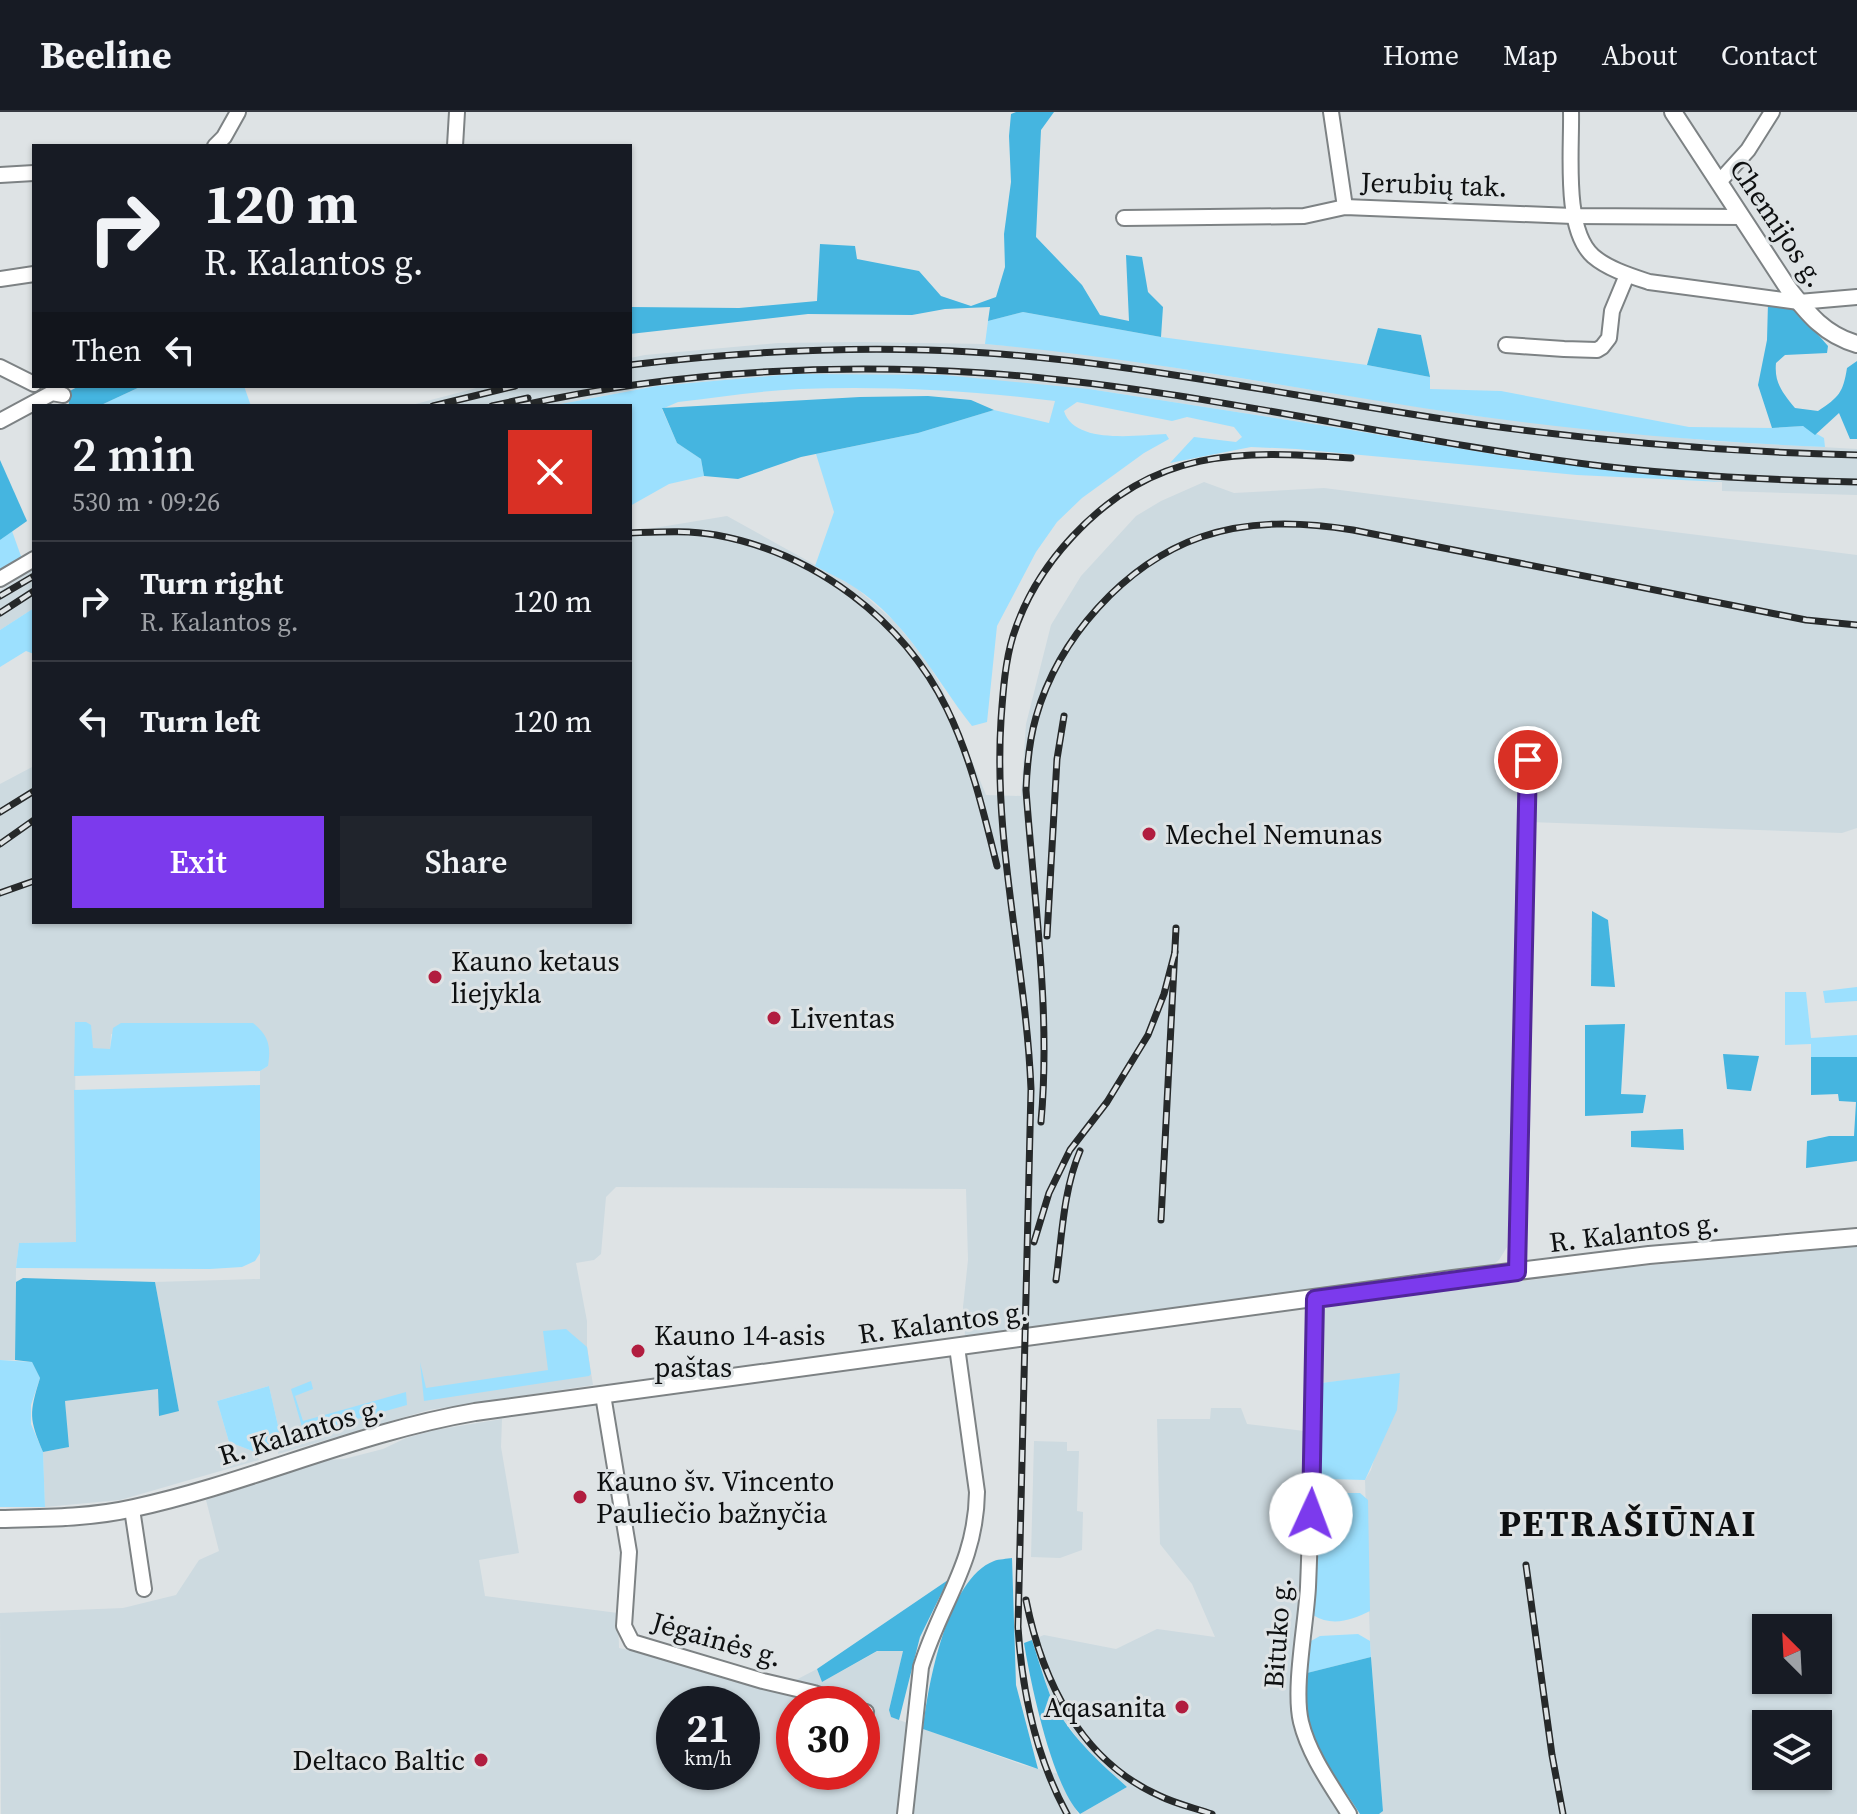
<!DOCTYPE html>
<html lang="en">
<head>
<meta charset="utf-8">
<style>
  :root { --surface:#171b24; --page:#20242c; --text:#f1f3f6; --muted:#9ea1a6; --line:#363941; --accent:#7c3aed }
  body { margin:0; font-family:"Source Serif 4",serif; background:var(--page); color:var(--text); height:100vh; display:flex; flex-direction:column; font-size:30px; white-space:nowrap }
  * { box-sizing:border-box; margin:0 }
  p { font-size:26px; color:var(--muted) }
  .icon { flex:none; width:44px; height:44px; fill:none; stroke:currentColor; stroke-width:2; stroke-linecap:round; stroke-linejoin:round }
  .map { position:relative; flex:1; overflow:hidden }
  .panel { position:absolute; left:32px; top:292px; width:600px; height:520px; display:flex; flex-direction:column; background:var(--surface); border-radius:0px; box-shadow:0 2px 6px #0004 }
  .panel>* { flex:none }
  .banner { position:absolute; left:32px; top:32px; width:600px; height:244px; border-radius:0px; box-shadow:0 2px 6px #0004; background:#171b24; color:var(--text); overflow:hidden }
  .needle { width:52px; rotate:336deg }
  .buttons { position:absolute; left:1752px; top:1502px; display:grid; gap:16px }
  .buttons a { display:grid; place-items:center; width:80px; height:80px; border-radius:0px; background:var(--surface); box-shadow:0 2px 6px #0004; font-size:40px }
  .speed { position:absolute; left:656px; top:1574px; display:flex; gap:16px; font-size:40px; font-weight:700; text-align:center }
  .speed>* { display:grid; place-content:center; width:104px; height:104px; border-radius:50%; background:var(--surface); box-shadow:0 2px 6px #0004; line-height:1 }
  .speed small { font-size:20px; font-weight:400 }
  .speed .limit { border:12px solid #d22; background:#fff; color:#111 }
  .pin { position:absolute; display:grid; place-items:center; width:68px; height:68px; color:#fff; margin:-34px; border:4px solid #fff; border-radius:50%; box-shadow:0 2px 8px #0007 }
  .me { position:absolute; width:88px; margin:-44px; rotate:2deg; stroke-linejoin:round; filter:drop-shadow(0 0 6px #0008) }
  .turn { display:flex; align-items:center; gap:28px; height:168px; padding:0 40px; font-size:36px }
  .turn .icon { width:104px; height:104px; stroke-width:2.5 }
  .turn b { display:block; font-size:56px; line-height:68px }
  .then { display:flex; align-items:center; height:76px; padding:0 40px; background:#0003; gap:16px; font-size:30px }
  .round { display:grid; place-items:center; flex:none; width:84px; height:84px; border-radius:0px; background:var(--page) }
  .head { display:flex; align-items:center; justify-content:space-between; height:136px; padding:0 40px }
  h1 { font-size:48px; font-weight:600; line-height:60px }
  .cta { display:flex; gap:16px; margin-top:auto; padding:16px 40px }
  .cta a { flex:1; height:92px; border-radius:0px; background:var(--accent); color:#fff; font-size:32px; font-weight:600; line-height:92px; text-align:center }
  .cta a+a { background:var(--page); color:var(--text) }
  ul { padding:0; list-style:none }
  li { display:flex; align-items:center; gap:24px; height:120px; padding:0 40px; border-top:2px solid var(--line) }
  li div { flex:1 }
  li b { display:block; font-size:30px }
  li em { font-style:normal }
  header { display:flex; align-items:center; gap:48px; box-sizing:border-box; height:112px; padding:0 40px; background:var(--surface); border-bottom:2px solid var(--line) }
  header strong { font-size:38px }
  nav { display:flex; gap:44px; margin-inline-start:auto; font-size:28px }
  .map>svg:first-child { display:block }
  .built { fill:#cddae0; fill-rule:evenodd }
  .green { fill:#9ce0fe }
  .forest { fill:#45b5e0 }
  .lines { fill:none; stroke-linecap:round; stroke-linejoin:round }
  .minor-casing { stroke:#7d8284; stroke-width:18 }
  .major-casing { stroke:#7d8284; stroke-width:20 }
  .minor { stroke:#fff; stroke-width:14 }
  .major { stroke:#fff; stroke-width:16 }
  .rail-casing { stroke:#26292a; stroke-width:7 }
  .rail { stroke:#dee3e5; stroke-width:4; stroke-dasharray:12; stroke-linecap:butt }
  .route-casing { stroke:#51269a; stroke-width:20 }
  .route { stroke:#7c3aed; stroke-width:14 }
  .poi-dot { fill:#b11d3f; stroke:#dee3e5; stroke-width:3 }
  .labels { text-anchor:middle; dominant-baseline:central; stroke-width:6; stroke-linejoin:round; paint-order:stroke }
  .street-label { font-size:28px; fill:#0e1011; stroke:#dee3e5 }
  .poi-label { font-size:28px; fill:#0e1011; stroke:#dee3e5; text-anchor:start }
  .district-label { font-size:36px; font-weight:bold; letter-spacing:2px; fill:#0e1011; stroke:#dee3e5 }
</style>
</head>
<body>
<header>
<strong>Beeline</strong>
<nav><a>Home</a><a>Map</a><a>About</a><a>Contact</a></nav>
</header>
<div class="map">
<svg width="1857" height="1702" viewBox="0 0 1857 1702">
  <rect width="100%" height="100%" fill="#dee3e5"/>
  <g class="built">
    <path d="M863 230 985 232 1077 240 1476 304 1713 329 1857 337V383L1722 379V370L1527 348 1345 317 1089 277 792 262 657 274 550 294H408L484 274H630V246L645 243 778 231Z"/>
    <path d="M1204 370 1234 381 1324 376 1857 443V716L1842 721 1529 710 1507 1135 1499 1148 1494 1152 965 1224 963 1195 968 1148 966 1077 616 1075 606 1085 601 1142 594 1148 576 1151 587 1209V1235L593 1273 429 1298 278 1342 279 1318 269 1274 217 1289 229 1330 255 1340 259 1348 120 1388 45 1395 43 1340 68 1335 65 1289 158 1277 179 1299 155 1170 260 1167V959L268 954 111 922 110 938 93 936 75 910 76 1130 19 1131 16 1156 15 1248H0V672L34 654V810H630V420L727 404 855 475 894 509 927 549 942 576 986 683 1021 684 1026 612 1051 513 1081 464 1136 404 1161 389Z"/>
    <path d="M34 456V496L0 518V479Z"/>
    <path d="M1857 1134V1702H1379L1383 1698 1370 1529 1365 1368 1371 1358 1400 1262 1321 1271V1205L1324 1198 1329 1194 1632 1155ZM1766 1516H1818V1568H1766ZM1766 1612H1818V1664H1766Z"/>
    <path d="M1211 1296H1241L1247 1312 1320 1321 1321 1383 1317 1454 1304 1592 1323 1643 1360 1702H1080L1127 1675 1087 1639 1061 1604 1050 1583 1032 1528 1044 1523 1116 1537 1157 1517 1215 1525 1192 1472 1160 1432 1157 1307H1210Z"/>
    <path d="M502 1307 501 1335 519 1441 479 1448 485 1484 618 1501 619 1536 790 1571 817 1557 822 1570 878 1539H903L889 1598 891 1605 1023 1653 1059 1662 1078 1702H1L0 1501 123 1496 176 1483 199 1448 219 1439 206 1388 327 1348 344 1347 383 1337 406 1326 435 1318ZM674 1592H742V1660H674ZM794 1592H862V1660H794Z"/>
    <path d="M1034 1329 1067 1330V1339H1079L1077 1399 1083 1400 1082 1438 1060 1446 1031 1445Z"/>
  </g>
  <g class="green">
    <path d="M1023 200 1161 225 1367 253 1430 265V277L1501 279 1689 315 1772 316 1803 314 1824 326 1825 335C1709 330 1591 320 1476 304 1312 280 1150 247 985 232L988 209Z"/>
    <path d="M792 262 943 263 1089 277 1345 317 1527 348 1723 370 1577 363 1296 337 1251 335 1170 351 1194 325 1236 330 1242 325 1234 315 1187 305 1172 309 1077 290 1064 299C1074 333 1138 323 1166 322L1169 327 1144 341 1082 386 1057 410 1036 440 997 514 987 610 972 614C935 567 906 508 854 475 842 467 828 461 815 454L834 400 816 342 918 321 994 298 1049 311 1055 289C968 278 886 274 799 277 759 279 718 285 678 290L662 297 677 331 701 347 704 364 669 372 630 394V294H550L657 274Z"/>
    <path d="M142 274H244L251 294H99Z"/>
    <path d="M12 419 22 447 0 461V428Z"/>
    <path d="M34 496V542L26 539 0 555V518Z"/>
    <path d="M1857 875V889L1825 891 1823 879Z"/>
    <path d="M1785 880H1806L1811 926 1857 923V945H1811V932L1785 933Z"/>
    <path d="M75 910H86L91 913 93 936 110 937 113 916 121 911H253C269 924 271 934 268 954L260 959 74 964Z"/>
    <path d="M260 973V1141L255 1149 242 1155 210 1157 16 1156 19 1131 76 1130 74 978Z"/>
    <path d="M566 1217 587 1235 591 1262 589 1264 424 1289 420 1250 426 1276 548 1258 543 1219Z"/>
    <path d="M0 1248 32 1250 40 1266 31 1293V1312L43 1340 45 1395H0Z"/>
    <path d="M1400 1261 1397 1298 1365 1368 1328 1367 1321 1363V1271Z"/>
    <path d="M311 1269 313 1277 295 1284 303 1309 406 1280 407 1293 304 1322 291 1277Z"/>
    <path d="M269 1274 279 1318 278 1333 255 1340 229 1330 217 1289Z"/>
    <path d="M1326 1381H1360L1368 1388 1370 1499C1352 1508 1332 1515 1313 1503L1321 1383Z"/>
    <path d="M1358 1522 1370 1529 1371 1545 1307 1561 1311 1529 1320 1524Z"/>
  </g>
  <g class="forest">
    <path d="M1016 0H1054L1041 18 1036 125 1082 173 1100 203 1129 209 1126 143 1142 145 1148 180 1163 195 1161 225 1023 200 988 209 990 195 945 197 912 203 808 202 630 222V195L739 196 817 189 820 132 855 134 857 147 919 159 941 184 971 194 996 185 1005 155 1004 122 1011 70 1009 24 1011 2Z"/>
    <path d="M1768 191 1792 193 1828 234 1827 241 1785 243 1776 251C1774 271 1783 281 1795 296L1818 299C1839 285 1843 281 1847 256L1857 249V327H1850L1839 301 1815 323 1803 314 1772 316 1758 273 1767 228Z"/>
    <path d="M1378 216 1421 223 1430 265 1367 253Z"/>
    <path d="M79 274H142L99 294H69L68 280Z"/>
    <path d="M928 284 971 288 994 298 918 321 801 345 738 367 704 364 701 347 677 331 662 296 860 285Z"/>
    <path d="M0 348 27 409 0 428Z"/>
    <path d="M1592 799 1608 808 1615 875 1591 874Z"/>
    <path d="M1625 912 1621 982 1646 983 1643 1001 1585 1004V913Z"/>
    <path d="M1723 942 1759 944 1751 979 1727 977Z"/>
    <path d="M1811 945H1857V1049L1806 1056 1807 1029 1829 1024H1854L1856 990 1839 989 1838 982 1811 983Z"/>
    <path d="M1683 1017 1684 1038 1631 1035V1019Z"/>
    <path d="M23 1166 155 1170 179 1299 159 1304 158 1277 65 1289 69 1335 43 1340C29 1306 29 1302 40 1266L32 1250 15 1248 16 1170Z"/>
    <path d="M1012 1446 1016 1573 1038 1657 923 1617C928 1573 947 1467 994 1449 999 1447 1007 1447 1012 1446Z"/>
    <path d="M948 1468 920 1525 899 1608 891 1605 889 1598 903 1539H877L822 1570 817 1557Z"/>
    <path d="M1032 1528C1038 1546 1043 1565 1050 1583 1066 1621 1097 1648 1127 1675L1080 1702C1052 1673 1031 1573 1024 1531Z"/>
    <path d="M1371 1545 1383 1699 1379 1702H1360C1341 1672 1307 1630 1304 1593 1303 1583 1306 1571 1307 1561Z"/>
  </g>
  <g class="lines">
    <defs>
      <g id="minor">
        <path d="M1331 0 1345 95"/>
        <path d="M1571 0C1572 38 1563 117 1593 144 1608 157 1631 164 1649 170L1799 190 1857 185"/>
        <path d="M215 34 224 25 238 0"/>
        <path d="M455 34 457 0"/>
        <path d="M0 63 34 61"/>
        <path d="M1719 70 1748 38 1772 0"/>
        <path d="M1124 106 1304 104 1345 95 1573 104 1742 105"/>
        <path d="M0 167 34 162"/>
        <path d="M1506 233 1564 237 1597 238 1602 235 1609 226 1612 199 1627 163"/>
        <path d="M0 255 34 272"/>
        <path d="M0 309 52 281 63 283"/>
        <path d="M0 467 34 447"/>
        <path d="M1517 1160 1528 626"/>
        <path d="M1315 1187C1313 1283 1312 1379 1308 1475 1306 1513 1293 1576 1301 1610 1309 1643 1331 1673 1349 1702"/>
        <path d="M603 1283 629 1440 624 1514 632 1530 763 1569 814 1581 844 1592"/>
        <path d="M132 1397 144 1477"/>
        <path d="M862 1599 866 1600"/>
        <path d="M905 1702 921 1555C941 1490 976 1452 977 1380L957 1235"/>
      </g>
      <g id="major">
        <path d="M1673 0 1788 176C1808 202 1825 223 1857 232"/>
        <path d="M0 1407C45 1406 90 1406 134 1396 249 1371 358 1320 475 1300L1453 1167 1649 1143 1857 1125"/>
      </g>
    </defs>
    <use href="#minor" class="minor-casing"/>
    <use href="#major" class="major-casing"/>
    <use href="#minor" class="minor"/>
    <use href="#major" class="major"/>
    <defs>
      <g id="rail">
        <path d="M630 253C729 241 827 235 927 238 1102 243 1276 282 1449 308 1584 328 1721 340 1857 343"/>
        <path d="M433 294 515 274"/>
        <path d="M492 294 528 286"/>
        <path d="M519 294C670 260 829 251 984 261 1189 275 1390 327 1593 353 1680 364 1770 368 1857 370"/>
        <path d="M630 421C658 420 688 418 716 423 814 441 903 507 947 597 971 646 984 702 997 754"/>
        <path d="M0 484 34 464"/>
        <path d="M0 501 34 479"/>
        <path d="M0 700 34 679"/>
        <path d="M0 732 34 708"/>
        <path d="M0 781 34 769"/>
        <path d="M1047 824 1057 647 1064 604"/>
        <path d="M1041 1010C1051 900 1034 788 1026 678 1027 653 1029 629 1036 605 1058 527 1124 452 1201 425 1251 408 1302 410 1353 418L1806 508 1857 513"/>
        <path d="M1161 1108 1176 816"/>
        <path d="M1034 1130 1049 1081 1070 1038 1107 990 1148 923 1164 882 1175 840"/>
        <path d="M1056 1168C1062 1125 1063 1079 1080 1039"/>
        <path d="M1526 1453 1552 1643 1563 1702"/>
        <path d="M1026 1488C1042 1569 1081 1649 1160 1684 1176 1692 1195 1696 1212 1702"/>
        <path d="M1067 1702C1036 1645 1022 1580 1018 1515L1031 977C1026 853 993 732 1001 608 1003 580 1005 550 1013 524 1025 486 1045 454 1072 425 1155 336 1238 338 1351 346"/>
      </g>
    </defs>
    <use href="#rail" class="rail-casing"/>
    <use href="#rail" class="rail"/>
  </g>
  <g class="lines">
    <defs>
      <path id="route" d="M1311 1402 1315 1187 1517 1160 1528 648"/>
    </defs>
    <use href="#route" class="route-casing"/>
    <use href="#route" class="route"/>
  </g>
  <g class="poi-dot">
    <circle cx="1149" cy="722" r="8"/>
    <circle cx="435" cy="865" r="8"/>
    <circle cx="774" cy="906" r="8"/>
    <circle cx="638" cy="1239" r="8"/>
    <circle cx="580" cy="1385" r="8"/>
    <circle cx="1182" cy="1595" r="8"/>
    <circle cx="481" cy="1648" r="8"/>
  </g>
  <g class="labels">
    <g class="street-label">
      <text transform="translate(1434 72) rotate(2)">Jerubių tak.</text>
      <text transform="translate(1778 111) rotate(56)">Chemijos g.</text>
      <text transform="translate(1634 1120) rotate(-7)">R. Kalantos g.</text>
      <text transform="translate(943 1210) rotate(-8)">R. Kalantos g.</text>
      <text transform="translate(301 1319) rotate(-17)">R. Kalantos g.</text>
      <text transform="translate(1277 1521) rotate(-86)">Bituko g.</text>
      <text transform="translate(717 1527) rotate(16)">Jėgainės g.</text>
    </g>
    <g class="poi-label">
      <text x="1165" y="722">Mechel Nemunas</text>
      <text x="451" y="849">Kauno ketaus<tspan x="451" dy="32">liejykla</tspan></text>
      <text x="790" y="906">Liventas</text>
      <text x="654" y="1223">Kauno 14-asis<tspan x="654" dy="32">paštas</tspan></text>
      <text x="596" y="1369">Kauno šv. Vincento<tspan x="596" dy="32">Pauliečio bažnyčia</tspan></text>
      <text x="1166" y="1595" text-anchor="end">Aqasanita</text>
      <text x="465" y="1648" text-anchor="end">Deltaco Baltic</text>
    </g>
    <g class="district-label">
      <text x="1628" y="1411">PETRAŠIŪNAI</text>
    </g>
  </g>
</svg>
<div class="buttons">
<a><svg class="needle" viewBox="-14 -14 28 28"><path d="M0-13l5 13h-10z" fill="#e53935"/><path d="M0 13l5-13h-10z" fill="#9ea1a6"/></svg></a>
<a><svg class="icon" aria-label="layers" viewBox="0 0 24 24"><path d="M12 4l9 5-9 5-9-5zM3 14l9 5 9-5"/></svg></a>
</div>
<div class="speed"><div>21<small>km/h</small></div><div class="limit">30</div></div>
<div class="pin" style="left:1528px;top:648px;background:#d93025"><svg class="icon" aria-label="arrive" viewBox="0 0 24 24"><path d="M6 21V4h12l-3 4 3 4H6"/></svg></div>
<svg class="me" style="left:1311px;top:1402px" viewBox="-20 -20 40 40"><circle r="19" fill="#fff"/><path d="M0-13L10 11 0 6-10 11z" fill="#7c3aed"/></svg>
<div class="banner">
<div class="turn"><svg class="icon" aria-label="right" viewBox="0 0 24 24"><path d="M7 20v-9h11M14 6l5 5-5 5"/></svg><div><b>120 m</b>R. Kalantos g.</div></div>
<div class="then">Then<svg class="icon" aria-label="left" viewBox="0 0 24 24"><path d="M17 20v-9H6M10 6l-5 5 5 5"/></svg></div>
</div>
<section class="panel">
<div class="head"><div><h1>2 min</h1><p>530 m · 09:26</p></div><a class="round" style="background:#d93025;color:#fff"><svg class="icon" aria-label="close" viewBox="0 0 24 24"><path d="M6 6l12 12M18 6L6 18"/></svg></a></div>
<ul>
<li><svg class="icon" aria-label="right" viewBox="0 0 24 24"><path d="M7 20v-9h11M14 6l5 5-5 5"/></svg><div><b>Turn right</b><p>R. Kalantos g.</p></div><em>120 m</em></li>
<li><svg class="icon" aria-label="left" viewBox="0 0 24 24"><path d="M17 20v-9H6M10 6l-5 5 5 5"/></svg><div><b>Turn left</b></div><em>120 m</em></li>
</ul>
<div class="cta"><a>Exit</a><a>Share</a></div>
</section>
</div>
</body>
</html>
